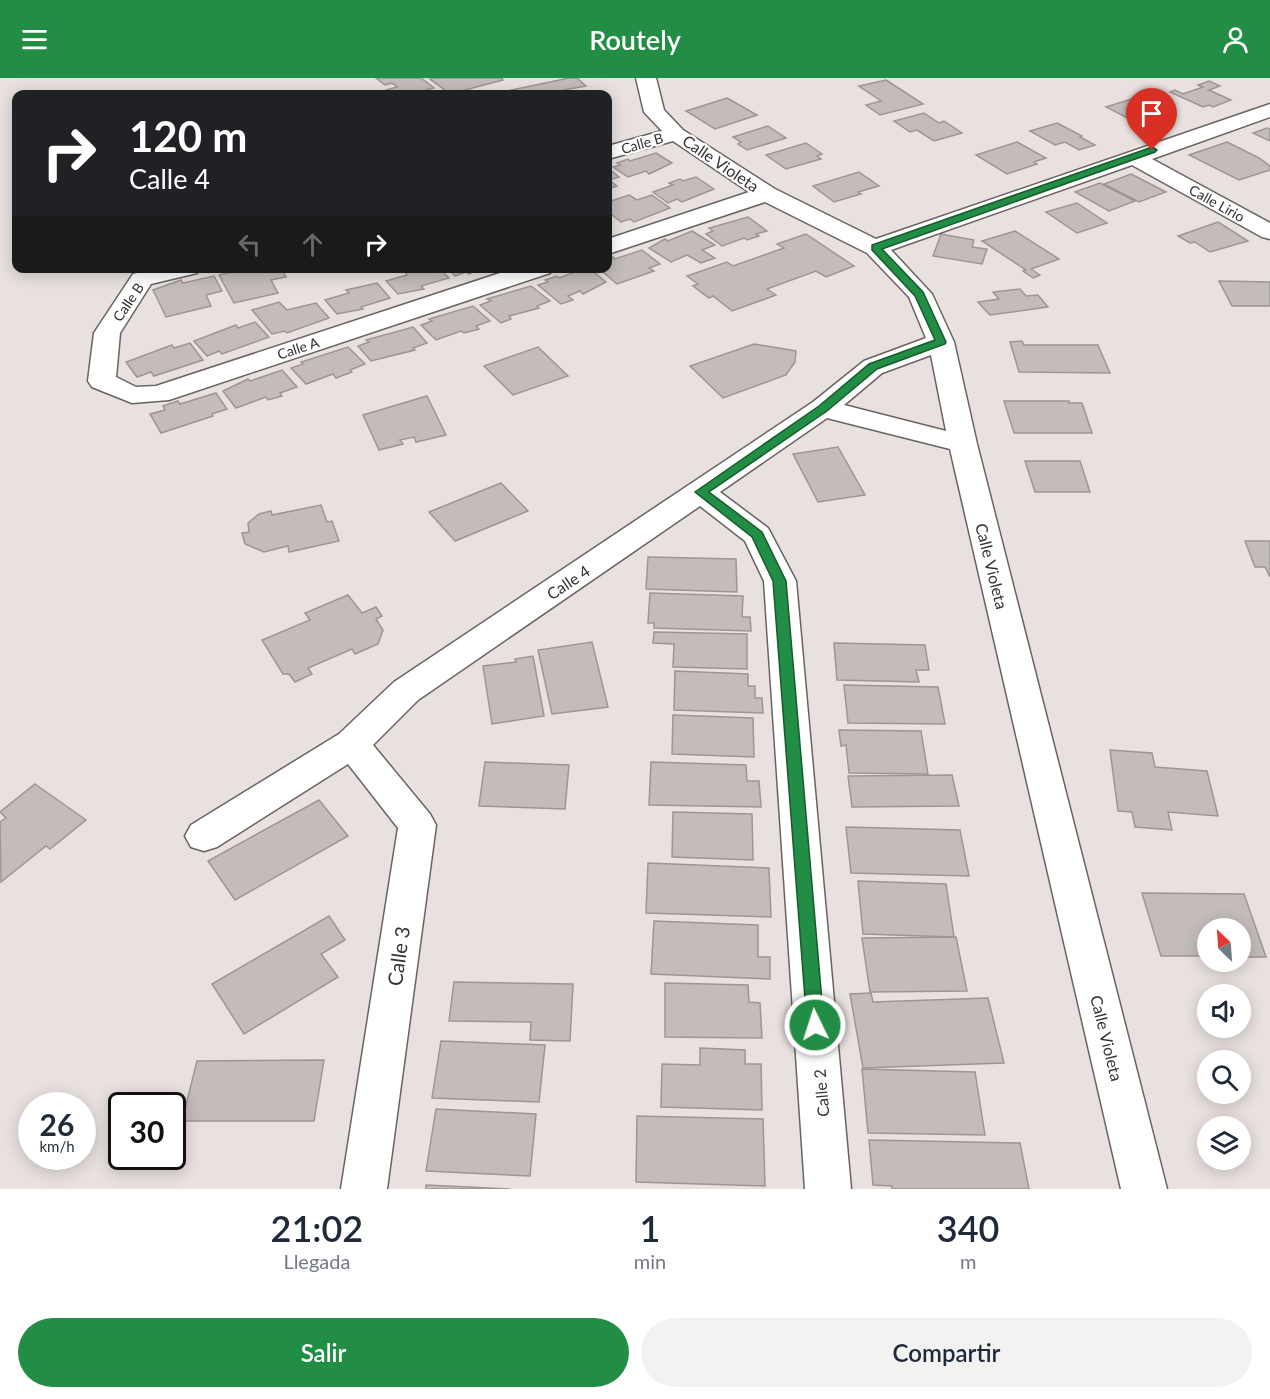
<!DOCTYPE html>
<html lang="es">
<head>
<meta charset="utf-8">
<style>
  :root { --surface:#fff; --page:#f2f2f3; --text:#1f2937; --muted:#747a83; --accent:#228d44 }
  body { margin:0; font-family:Lato,sans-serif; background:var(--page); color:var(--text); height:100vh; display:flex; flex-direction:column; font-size:22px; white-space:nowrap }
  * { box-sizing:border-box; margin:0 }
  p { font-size:20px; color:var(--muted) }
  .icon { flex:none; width:33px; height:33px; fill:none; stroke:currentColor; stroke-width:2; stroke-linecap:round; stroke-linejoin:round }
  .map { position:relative; height:1111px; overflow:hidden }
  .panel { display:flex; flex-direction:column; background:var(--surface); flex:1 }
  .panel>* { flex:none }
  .top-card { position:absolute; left:12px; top:12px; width:600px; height:183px; border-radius:12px; box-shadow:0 3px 15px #0003; background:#202124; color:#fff; overflow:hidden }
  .needle { width:39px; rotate:335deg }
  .buttons { position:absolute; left:1197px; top:840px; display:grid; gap:12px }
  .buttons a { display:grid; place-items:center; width:54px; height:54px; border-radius:50%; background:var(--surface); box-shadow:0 3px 15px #0003; font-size:30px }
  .speed { position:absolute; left:18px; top:1014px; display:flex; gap:12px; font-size:30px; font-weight:700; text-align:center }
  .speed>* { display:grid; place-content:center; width:78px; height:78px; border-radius:50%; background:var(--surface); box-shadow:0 3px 15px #0003; line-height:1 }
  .speed small { font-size:15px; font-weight:400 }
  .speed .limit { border:3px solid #111; border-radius:9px; background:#fff; color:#111 }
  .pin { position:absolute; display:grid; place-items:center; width:51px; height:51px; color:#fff; margin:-62px -26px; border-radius:50% 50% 50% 0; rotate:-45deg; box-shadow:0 0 6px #0007 }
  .pin .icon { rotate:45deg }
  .me { position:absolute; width:66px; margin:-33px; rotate:356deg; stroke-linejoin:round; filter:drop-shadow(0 0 4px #0008) }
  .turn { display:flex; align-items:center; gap:21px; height:126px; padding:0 18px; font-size:27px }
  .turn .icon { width:78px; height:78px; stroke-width:2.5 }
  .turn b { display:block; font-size:42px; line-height:51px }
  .lanes { display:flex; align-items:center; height:57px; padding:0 18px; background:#0003; justify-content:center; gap:30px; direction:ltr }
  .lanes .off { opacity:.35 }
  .eta { display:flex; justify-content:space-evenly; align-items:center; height:102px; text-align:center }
  .eta b { font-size:36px; font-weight:600; line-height:42px }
  .action { display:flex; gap:12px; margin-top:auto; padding:12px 18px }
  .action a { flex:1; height:69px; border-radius:36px; background:var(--accent); color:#fff; font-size:24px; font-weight:600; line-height:69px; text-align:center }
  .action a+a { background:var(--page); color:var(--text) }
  header { display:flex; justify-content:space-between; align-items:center; height:78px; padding:0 18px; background:var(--accent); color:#fff; font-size:27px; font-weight:600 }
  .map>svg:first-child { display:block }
  .building { fill:#c3bcba; stroke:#9c9694; stroke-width:1.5 }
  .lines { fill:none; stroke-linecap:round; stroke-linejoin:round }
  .minor-casing { stroke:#696461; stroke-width:3 }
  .minor { fill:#fff; fill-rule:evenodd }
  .route { fill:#228d44; stroke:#165c2c; stroke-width:1.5 }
  .labels { text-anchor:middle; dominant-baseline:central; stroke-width:4.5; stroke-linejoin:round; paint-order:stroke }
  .far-street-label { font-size:14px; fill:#343130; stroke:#fff }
  .street-label { font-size:16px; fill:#343130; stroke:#fff }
  .near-street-label { font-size:20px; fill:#343130; stroke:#fff }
</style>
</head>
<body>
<header><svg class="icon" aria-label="menu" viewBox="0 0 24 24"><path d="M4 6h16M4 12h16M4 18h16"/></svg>Routely<svg class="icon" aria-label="person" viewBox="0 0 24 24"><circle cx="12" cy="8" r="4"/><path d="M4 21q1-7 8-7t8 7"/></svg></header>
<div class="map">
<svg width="1270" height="1111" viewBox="0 0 1270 1111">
  <rect width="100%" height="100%" fill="#e8e1df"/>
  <g class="building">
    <path d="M376 0H421L434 10 411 16H391L386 12 397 9 392 5 385 7Z"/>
    <path d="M434 0H502L503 2 450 16 430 1Z"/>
    <path d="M569 0H577L586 8 564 12 568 16H510L507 13Z"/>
    <path d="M886 2 923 26 880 37 866 27 881 23 859 8Z"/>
    <path d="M1209 3 1220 8 1209 12 1231 22 1213 29 1209 27 1203 29 1170 14 1175 12 1183 16 1203 9 1198 7Z"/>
    <path d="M1138 19 1174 38 1143 48 1106 29Z"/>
    <path d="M727 20 757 37 715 51 686 33Z"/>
    <path d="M924 35 939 45 944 43 962 55 934 63 917 52 910 54 894 43Z"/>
    <path d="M1057 45 1082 58 1080 59 1095 67 1079 72 1065 64 1055 67 1030 53Z"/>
    <path d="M768 48 786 60 747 72 738 66 741 64 733 59Z"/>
    <path d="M1267 50 1270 51V63L1253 55Z"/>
    <path d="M1017 64 1046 80 1034 84 1037 86 1007 96 976 77Z"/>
    <path d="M1227 64 1259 80 1270 88V92L1239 102 1189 77Z"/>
    <path d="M806 65 822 76 817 78 821 81 786 91 766 77Z"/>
    <path d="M656 75 672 85 649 96 646 93 628 99 613 89 620 87 617 85 628 81 630 83Z"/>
    <path d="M608 90 619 99 609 102 617 108 608 111Z"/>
    <path d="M859 94 879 108 858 114 861 116 834 124 813 108Z"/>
    <path d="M1131 96 1166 114 1139 124 1104 106Z"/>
    <path d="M696 99 714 111 682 124 677 121 668 125 653 114 673 107 669 105 680 101 683 103Z"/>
    <path d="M1100 105 1135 123 1109 133 1075 114Z"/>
    <path d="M629 117 637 122 652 117 670 130 634 144 630 141 621 144 608 134V124Z"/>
    <path d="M1077 125 1107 145 1077 155 1046 134Z"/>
    <path d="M748 139 767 153 756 156 759 158 747 162 744 160 722 168 706 156 713 153 709 150Z"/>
    <path d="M1218 144 1248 163 1210 174 1195 164 1190 165 1178 158Z"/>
    <path d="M692 153 715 167 702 172 715 180 701 185 687 177 671 184 649 170 665 161 668 163Z"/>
    <path d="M1015 153 1059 181 1031 191 1040 197 1033 200 1023 193 1026 192 982 163Z"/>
    <path d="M806 156 854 188 826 199 816 193 767 211 776 217 732 233 713 218 709 220 693 208 698 206 687 198 727 184 733 188 784 170 777 166Z"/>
    <path d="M941 156 974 162 972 169 987 171 982 186 933 178Z"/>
    <path d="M642 172 660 186 649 190 654 193 617 206 598 190H608V181L613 179 615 181Z"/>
    <path d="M229 190H281L286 199 271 202 278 215 234 225 219 197 232 194Z"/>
    <path d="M417 190H439L449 200 421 208 424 211 398 216 386 203 407 197 405 194Z"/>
    <path d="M448 190H481L469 196 466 194 455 198Z"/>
    <path d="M586 190H589L606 204 583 216 580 213 568 218 573 222 561 226 538 207 548 204 545 202 557 198 559 200Z"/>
    <path d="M214 198 222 213 206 217 211 228 166 239 153 212 181 202 183 205Z"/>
    <path d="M1219 203 1270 204V228H1232Z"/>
    <path d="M377 205 390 220 361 229 363 231 337 236 325 222 349 215 346 212Z"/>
    <path d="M531 208 550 223 537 228 539 230 509 238 511 241 501 245 480 227 491 223 487 221Z"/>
    <path d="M1020 211 1026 218 1038 217 1048 229 990 237 978 224 999 221 993 214Z"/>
    <path d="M279 224 287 232 316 225 329 240 287 255 285 253 272 256 252 232Z"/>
    <path d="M473 228 490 243 476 248 479 251 464 255 461 253 436 262 421 247 432 243 429 241Z"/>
    <path d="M255 244 269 259 222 276 219 273 207 278 194 263 236 247 238 250Z"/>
    <path d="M413 249 427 265 413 270 415 272 371 283 358 268 369 264 366 262Z"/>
    <path d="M1022 263 1024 267H1098L1110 295 1019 294 1010 264Z"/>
    <path d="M190 265 203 282 154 298 151 294 137 299 126 284 172 267 174 270Z"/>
    <path d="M754 266 796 273 795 284 786 297 723 320 690 288Z"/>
    <path d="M348 269 365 286 350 292 352 294 336 300 333 296 306 306 291 290 303 286 301 284Z"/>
    <path d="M538 269 568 298 513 317 484 288Z"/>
    <path d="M282 292 297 309 280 315 282 318 268 322 266 319 236 330 223 313 248 301 250 303Z"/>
    <path d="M216 315 227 331 212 336 213 338 161 355 150 336 165 332 163 328 178 323 180 326Z"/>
    <path d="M427 318 446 357 416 364 414 359 400 362 403 366 379 372 363 337Z"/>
    <path d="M1004 323H1069V325H1082L1092 355H1014Z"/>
    <path d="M838 369 865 417 818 424 793 376Z"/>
    <path d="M1025 383H1080L1090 414H1035Z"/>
    <path d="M501 405 528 433 455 463 429 434Z"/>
    <path d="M321 427 327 444 332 443 339 463 289 474 288 468 264 474 245 466 242 455 249 454 248 445 259 436 271 433 272 437Z"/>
    <path d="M1245 463H1270V499L1265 489H1255Z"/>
    <path d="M648 479 736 481 737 514 646 511Z"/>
    <path d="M650 515 743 518 742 539H750L751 553 654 550V545H648Z"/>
    <path d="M348 517 362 535 376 529 382 538 376 541 383 552 378 566 355 576 352 571 308 590 312 596 295 604 289 596H283L262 562 310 542 305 535Z"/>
    <path d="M654 554 747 556V591L673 589 674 566 653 565Z"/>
    <path d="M592 564 608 629 552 636 538 572Z"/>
    <path d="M834 565 925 567 929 592H916L919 604 837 602Z"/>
    <path d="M533 578 544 638 492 646 483 588 516 584 515 581Z"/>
    <path d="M675 593 748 596V608H755V620H762L763 635 674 632Z"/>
    <path d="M844 607 938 609 945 646 848 645Z"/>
    <path d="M673 637 753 640 754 679 672 676Z"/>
    <path d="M839 652 921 653 928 696 849 695 846 667 841 668Z"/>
    <path d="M1110 672 1152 675 1155 689 1207 693 1218 738 1168 734 1172 752 1135 749 1132 734 1118 733Z"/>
    <path d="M485 684 569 687 565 731 479 728Z"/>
    <path d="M651 684 746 687 747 703H759L761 729 649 727Z"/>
    <path d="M952 697 959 728 852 729 848 698Z"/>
    <path d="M35 706 86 742 50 771 46 768 1 804 0 744 6 740 0 734Z"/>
    <path d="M319 722 348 758 235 822 208 783Z"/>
    <path d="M673 734 752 736 753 782 672 779Z"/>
    <path d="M846 749 960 752 969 798 851 795Z"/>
    <path d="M648 785 769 790 771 839 646 835Z"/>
    <path d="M858 803 946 806 954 859 863 856Z"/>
    <path d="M1142 815 1244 816 1266 879H1240V850H1208V878H1161Z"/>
    <path d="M329 838 345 862 321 876 338 899 244 956 212 906Z"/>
    <path d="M654 843 758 847V879H770V901L651 896Z"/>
    <path d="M956 859 967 913 870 914 862 860Z"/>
    <path d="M454 904 573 906 570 963 530 962 531 944 449 943Z"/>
    <path d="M665 905 748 907 749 924 760 925 762 960 665 959Z"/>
    <path d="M871 915 873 924 988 920 1004 985 863 990 850 916Z"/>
    <path d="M441 963 545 967 539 1024 432 1020Z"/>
    <path d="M700 970 745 972V986H761L762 1032 661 1029 662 986 700 987Z"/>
    <path d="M324 982 314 1043H182L197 983Z"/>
    <path d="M862 991 975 994 985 1057 868 1055Z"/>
    <path d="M436 1031 536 1036 530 1098 426 1093Z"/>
    <path d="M637 1038 763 1041 765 1108 636 1104Z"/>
    <path d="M869 1062 1020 1065 1029 1111H892V1108L873 1107Z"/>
    <path d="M426 1107 510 1111H426Z"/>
  </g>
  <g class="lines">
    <defs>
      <g id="minor">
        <path d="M636 0H656L664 32 683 52 775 111 876 161 1270 26V39L1152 81 1270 145V161L1262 159 1132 87 891 172 932 216 954 264 977 366 1167 1111H1121L950 371 827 340 720 414 768 450 796 503 851 1111H805L764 503 745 463 700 428 418 622 373 667 430 736 436 747 387 1111H341L398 750 348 686 217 769 204 773 191 769 185 758 191 747 339 656 394 604 813 324 864 283 926 260 909 219 867 175 765 124 608 176V161L749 114 673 63 608 81V68L662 53 644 34ZM931 277 946 353 844 327 882 295Z"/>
        <path d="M155 190H200L197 195 151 206 120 255 116 299 136 309 156 308 515 190H553L550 195 169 322 132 325 92 309 88 303 94 255 133 196Z"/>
      </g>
    </defs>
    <use href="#minor" class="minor-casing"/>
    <use href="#minor" class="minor"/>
  </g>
  <path class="route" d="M1152 69 1157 72 1155 74 882 171 923 214 946 264 945 266 877 291 827 333 709 414 762 454 786 503 824 947 821 953 815 955 809 953 807 947 773 503 752 459 695 414 819 328 869 286 935 262 915 218 872 172V167Z"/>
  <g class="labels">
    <g class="far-street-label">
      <text transform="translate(642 65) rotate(-16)">Calle B</text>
      <text transform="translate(1217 125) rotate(29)">Calle Lirio</text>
      <text transform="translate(128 224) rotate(-56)">Calle B</text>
      <text transform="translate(298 270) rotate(-18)">Calle A</text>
    </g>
    <g class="street-label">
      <text transform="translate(721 85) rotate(34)">Calle Violeta</text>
      <text transform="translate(992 488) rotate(76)">Calle Violeta</text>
      <text transform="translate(568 504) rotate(-34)">Calle 4</text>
      <text transform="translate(1107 960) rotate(76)">Calle Violeta</text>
      <text transform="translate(821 1015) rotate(-95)">Calle 2</text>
    </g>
    <g class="near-street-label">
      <text transform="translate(398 878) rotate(-82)">Calle 3</text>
    </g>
  </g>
</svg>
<div class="buttons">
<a><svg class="needle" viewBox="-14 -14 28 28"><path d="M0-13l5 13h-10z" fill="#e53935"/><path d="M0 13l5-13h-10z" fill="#747a83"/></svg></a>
<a><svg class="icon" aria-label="sound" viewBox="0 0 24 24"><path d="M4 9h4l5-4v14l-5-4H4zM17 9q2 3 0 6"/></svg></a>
<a><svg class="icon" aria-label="search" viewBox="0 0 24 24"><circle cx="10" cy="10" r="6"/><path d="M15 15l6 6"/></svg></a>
<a><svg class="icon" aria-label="layers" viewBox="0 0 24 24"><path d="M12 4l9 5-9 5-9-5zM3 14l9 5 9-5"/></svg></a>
</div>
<div class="speed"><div>26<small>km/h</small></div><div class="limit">30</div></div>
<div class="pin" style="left:1152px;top:72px;background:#d93025"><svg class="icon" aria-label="arrive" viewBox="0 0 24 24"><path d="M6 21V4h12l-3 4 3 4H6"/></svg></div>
<svg class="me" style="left:815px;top:947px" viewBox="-20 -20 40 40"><circle r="17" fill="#228d44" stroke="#fff" stroke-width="3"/><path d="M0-11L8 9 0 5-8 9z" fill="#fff"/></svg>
<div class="top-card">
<div class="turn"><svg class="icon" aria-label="right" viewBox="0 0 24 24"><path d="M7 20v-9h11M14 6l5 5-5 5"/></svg><div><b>120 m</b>Calle 4</div></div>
<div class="lanes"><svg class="icon off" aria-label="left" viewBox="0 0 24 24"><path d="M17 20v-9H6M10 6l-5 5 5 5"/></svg><svg class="icon off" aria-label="ahead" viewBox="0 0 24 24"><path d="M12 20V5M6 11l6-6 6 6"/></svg><svg class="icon" aria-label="right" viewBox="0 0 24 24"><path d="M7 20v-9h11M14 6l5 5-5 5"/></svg></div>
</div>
</div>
<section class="panel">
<div class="eta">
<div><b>21:02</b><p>Llegada</p></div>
<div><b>1</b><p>min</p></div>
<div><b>340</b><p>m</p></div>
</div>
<div class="action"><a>Salir</a><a>Compartir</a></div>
</section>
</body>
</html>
